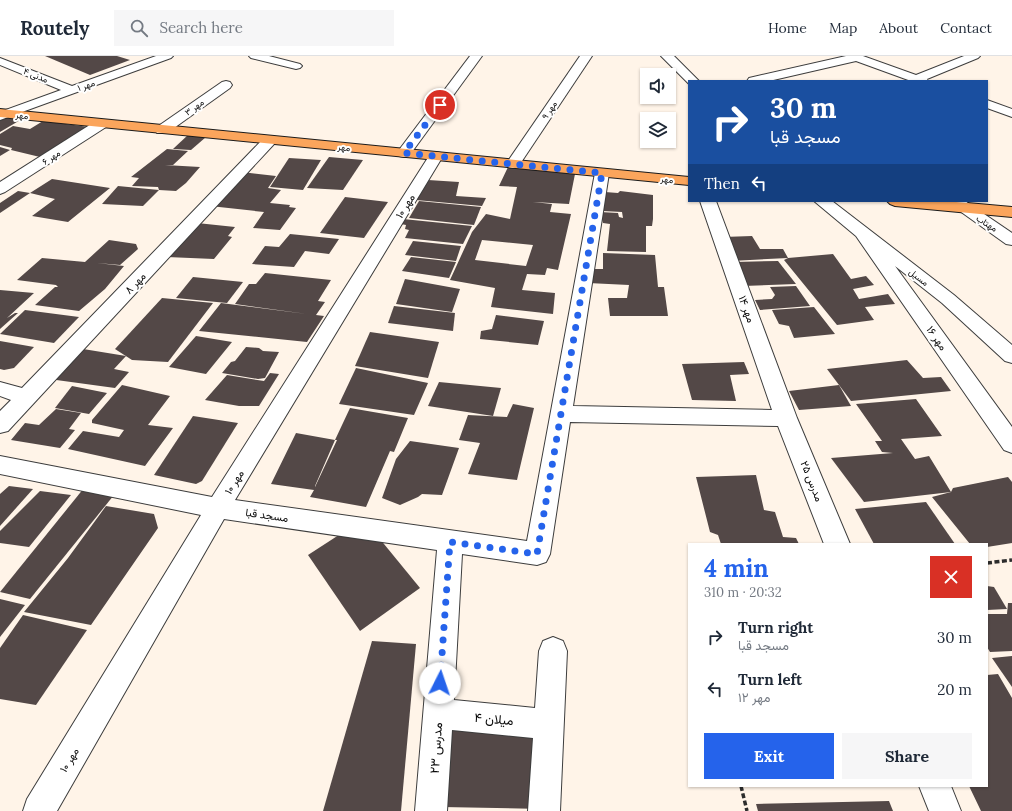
<!DOCTYPE html>
<html lang="en">
<head>
<meta charset="utf-8">
<style>
  :root { --surface:#fff; --page:#f6f6f7; --text:#1f2937; --muted:#747a83; --line:#e0e1e3; --accent:#2563eb }
  body { margin:0; font-family:Lora,Vazirmatn,serif; background:var(--page); color:var(--text); height:100vh; display:flex; flex-direction:column; font-size:15px; white-space:nowrap }
  * { box-sizing:border-box; margin:0 }
  p { font-size:13px; color:var(--muted) }
  .icon { flex:none; width:22px; height:22px; fill:none; stroke:currentColor; stroke-width:2; stroke-linecap:round; stroke-linejoin:round }
  .map { position:relative; flex:1; overflow:hidden }
  .drawer { position:absolute; left:688px; top:487px; width:300px; height:244px; display:flex; flex-direction:column; background:var(--surface); border-radius:0px; box-shadow:0 1px 3px #0004 }
  .drawer>* { flex:none }
  .hud { position:absolute; left:688px; top:24px; width:300px; height:122px; border-radius:0px; box-shadow:0 1px 3px #0004; background:#1a4fa0; color:#fff; overflow:hidden }
  .controls { position:absolute; left:640px; top:12px; display:grid; gap:8px }
  .controls a { display:grid; place-items:center; width:36px; height:36px; border-radius:0px; background:var(--surface); box-shadow:0 1px 3px #0004; font-size:20px }
  .pin { position:absolute; display:grid; place-items:center; width:34px; height:34px; color:#fff; margin:-17px; border:2px solid #fff; border-radius:50%; box-shadow:0 1px 4px #0007 }
  .me { position:absolute; width:44px; margin:-22px; rotate:4deg; stroke-linejoin:round; filter:drop-shadow(0 0 3px #0008) }
  .turn { display:flex; align-items:center; gap:14px; height:84px; padding:0 16px; font-size:18px }
  .turn .icon { width:52px; height:52px; stroke-width:2.5 }
  .turn b { display:block; font-size:28px; line-height:34px }
  .then { display:flex; align-items:center; height:38px; padding:0 16px; background:#0003; gap:8px; font-size:15px }
  .round { display:grid; place-items:center; flex:none; width:42px; height:42px; border-radius:0px; background:var(--page) }
  .summary { display:flex; align-items:center; justify-content:space-between; height:68px; padding:0 16px }
  h1 { font-size:24px; font-weight:800; line-height:30px; color:var(--accent) }
  .action { display:flex; gap:8px; margin-top:auto; padding:8px 16px }
  .action a { flex:1; height:46px; border-radius:0px; background:var(--accent); color:#fff; font-size:16px; font-weight:800; line-height:46px; text-align:center }
  .action a+a { background:var(--page); color:var(--text) }
  ul { padding:0; list-style:none }
  li { display:flex; align-items:center; gap:12px; height:52px; padding:0 16px }
  li div { flex:1 }
  li b { display:block; font-size:15px }
  li em { font-style:normal }
  header { display:flex; align-items:center; gap:24px; box-sizing:border-box; height:56px; padding:0 20px; background:var(--surface); border-bottom:1px solid var(--line) }
  header strong { font-size:19px }
  nav { display:flex; gap:22px; margin-inline-start:auto; font-size:14px }
  .search { width:280px; height:36px; background:var(--page); display:flex; align-items:center; gap:10px; box-sizing:border-box; padding:0 14px; border-radius:0px; color:var(--muted); font-size:15px }
  .map>svg:first-child { display:block }
  .building { fill:#534847; fill-rule:evenodd }
  .lines { fill:none; stroke-linecap:round; stroke-linejoin:round }
  .minor-casing { stroke:#3d3d3d; stroke-width:2 }
  .major-casing { stroke:#1b1b1b; stroke-width:2 }
  .path { stroke:#2c2c2c; stroke-width:3.5; stroke-dasharray:5 2.5; stroke-linecap:butt }
  .minor { fill:#fff; fill-rule:evenodd }
  .major { fill:#fba55c; fill-rule:evenodd }
  .route { stroke:#2563eb; stroke-width:7; stroke-dasharray:0 12.6 }
  .labels { text-anchor:middle; dominant-baseline:central; stroke-width:4; stroke-linejoin:round; paint-order:stroke }
  .far-street-label { font-size:9px; fill:#0a0a0a; stroke:#fff }
  .street-label { font-size:11px; fill:#0a0a0a; stroke:#fff }
  .near-street-label { font-size:13px; fill:#0a0a0a; stroke:#fff }
</style>
</head>
<body>
<header>
<strong>Routely</strong>
<div class="search"><svg class="icon" aria-label="search" viewBox="0 0 24 24"><circle cx="10" cy="10" r="6"/><path d="M15 15l6 6"/></svg>Search here</div>
<nav><a>Home</a><a>Map</a><a>About</a><a>Contact</a></nav>
</header>
<div class="map">
<svg width="1012" height="755" viewBox="0 0 1012 755">
  <rect width="100%" height="100%" fill="#fff4e8"/>
  <g class="building">
    <path d="M45 0H117L130 4 90 19Z"/>
    <path d="M0 62 22 63 0 76Z"/>
    <path d="M43 65 89 71 40 101 11 94 12 92 0 89V78L13 70 30 73Z"/>
    <path d="M189 78 206 81 191 94 173 93Z"/>
    <path d="M0 91 10 94 0 100Z"/>
    <path d="M167 93 188 95 173 109H165L200 111 186 127 176 135 159 134 143 150 102 148 118 130 159 134 158 131 132 130 139 122 131 121Z"/>
    <path d="M329 101 363 104 343 134 307 132Z"/>
    <path d="M289 102 321 104 303 134 270 131Z"/>
    <path d="M508 111 575 118 569 148 533 146 552 148 550 156 571 158 558 214 547 212 545 219 527 218 522 234 555 237 553 258 491 251 495 232 450 224 472 176 486 158 510 163 517 131 499 130ZM482 184 533 189 526 210 475 204Z"/>
    <path d="M242 116 276 120 268 132 281 134 270 147 290 149 289 151 296 152 280 174 253 172 264 156 210 150Z"/>
    <path d="M52 123 110 132 68 166 32 160 55 143 30 137 0 157V147L18 135 30 137Z"/>
    <path d="M428 124 459 126 456 140 486 142 482 150 416 144Z"/>
    <path d="M620 135 653 139V163L652 170H646V196L607 195 610 168 603 167 600 156 618 157 619 161 623 162 622 156 603 155 605 136 618 137Z"/>
    <path d="M345 141 388 146 364 182 320 177Z"/>
    <path d="M419 145 481 151 474 169 409 162Z"/>
    <path d="M403 163 472 170 463 188 405 182 409 174 405 173 406 169 401 168Z"/>
    <path d="M197 167 235 171 228 180 232 181 214 203 167 201Z"/>
    <path d="M290 178 339 183 329 198 305 195 294 211 252 208 265 190 279 191Z"/>
    <path d="M752 180 760 193H783L788 202 731 205 723 181Z"/>
    <path d="M109 184 136 188 138 193 120 209 97 207 124 210 105 233 79 255 35 249 55 231H58L56 229 17 224 42 202 85 206Z"/>
    <path d="M413 185 461 190 456 205 405 199Z"/>
    <path d="M603 197 655 199 658 231H664L668 260H610L608 242H627L629 229 588 227V213H603Z"/>
    <path d="M833 198 851 223 866 220 874 229 853 233 859 243 888 238 895 248 865 251 874 264 837 269 784 204 788 202Z"/>
    <path d="M411 201 456 206 449 222 402 215Z"/>
    <path d="M778 205 796 228 743 230 734 206Z"/>
    <path d="M265 217 331 224 318 245 325 246 316 259 324 260 307 286 199 275 221 247 307 258 235 248 249 228H256Z"/>
    <path d="M193 221 243 226 227 247 176 242Z"/>
    <path d="M405 223 460 233 452 256 396 248Z"/>
    <path d="M796 230 810 250 760 254 755 244 772 243 775 239 770 231Z"/>
    <path d="M0 234 34 237 7 262 15 257H18L0 273Z"/>
    <path d="M162 242 213 247 168 306 132 304 115 293Z"/>
    <path d="M394 250 455 257 453 275 388 267Z"/>
    <path d="M814 251 835 278 794 282 789 270 779 268 772 254Z"/>
    <path d="M25 254 79 261 54 287 0 278Z"/>
    <path d="M496 259 544 265 538 289 480 283 481 275 492 273Z"/>
    <path d="M370 276 439 286 428 322 355 310Z"/>
    <path d="M196 280 232 286 206 318 169 311Z"/>
    <path d="M0 285 34 291 14 312 4 314 0 313Z"/>
    <path d="M246 291 259 292 263 295 279 296 265 322 258 323 222 317 231 306 235 305Z"/>
    <path d="M77 292 126 300 114 313 129 316 115 332 49 323Z"/>
    <path d="M907 304 923 322 941 321 951 335 851 345 827 313Z"/>
    <path d="M744 306 749 318 730 319 736 345 692 344 682 308Z"/>
    <path d="M356 312 428 327 414 359 339 348Z"/>
    <path d="M270 317 279 318 259 350H239L205 344 227 319 264 325Z"/>
    <path d="M439 326 501 332 493 360 428 350Z"/>
    <path d="M122 329 170 340 148 369 173 372 145 410 68 393 83 375 119 381 124 374 92 367V364Z"/>
    <path d="M839 329 851 350 799 354 789 335Z"/>
    <path d="M72 330 107 337 89 358 55 352Z"/>
    <path d="M916 343 942 380 901 383 915 403 929 400 951 436 864 446 831 402 893 397 882 396 875 385H882L856 348Z"/>
    <path d="M513 348 534 352 517 424 468 418 480 387 459 384 468 359 507 361Z"/>
    <path d="M350 352 408 362 394 396 390 395 366 451 310 441 314 434 271 428 296 377 335 384ZM335 384H337L315 431V430Z"/>
    <path d="M56 353 81 357 69 373 75 374 60 392 11 384 25 367 39 369Z"/>
    <path d="M193 360 238 367 202 425 196 428 154 419Z"/>
    <path d="M410 385 459 392 442 439 422 438 418 441 400 449 382 442 396 403Z"/>
    <path d="M756 419 764 454 775 456 783 481 796 482 799 488H721L718 479 710 476 696 421Z"/>
    <path d="M1008 421 1012 426V487L987 491V488H970L932 441 951 436 953 432Z"/>
    <path d="M9 430 33 433 0 470V438Z"/>
    <path d="M84 432 114 439 30 543 0 536Z"/>
    <path d="M40 435 71 439 29 491 0 487V475Z"/>
    <path d="M926 446 955 488H874L855 453Z"/>
    <path d="M106 450 154 458 158 472 91 569 24 556 68 502Z"/>
    <path d="M345 475 375 477 420 532 360 575 308 499Z"/>
    <path d="M987 530 994 531 1007 553 987 554Z"/>
    <path d="M0 543 25 549 0 581Z"/>
    <path d="M1008 547H1012V595L990 596 987 591V558H1007Z"/>
    <path d="M23 559 87 574 36 649 0 643V592Z"/>
    <path d="M372 585 416 588 401 755H323Z"/>
    <path d="M1012 600V631L992 602Z"/>
    <path d="M998 618 1012 642V755H981L969 730H987V619Z"/>
    <path d="M549 669 543 753 442 751 451 671Z"/>
    <path d="M889 745 893 755H758L756 748Z"/>
  </g>
  <g class="lines">
    <defs>
      <g id="minor">
        <path d="M156 0H173L171 2 0 64V56L61 34 0 9V2L72 30Z"/>
        <path d="M249 0H269L300 8 302 10 300 12 296 13 251 2Z"/>
        <path d="M470 0H482L409 100 404 101 399 100 397 97 399 94Z"/>
        <path d="M580 0H592L518 111 513 112 508 111 506 108Z"/>
        <path d="M661 0H674L699 25H689V28Z"/>
        <path d="M846 0H863L916 19 964 0H980L978 2 927 23 928 25H911L856 5 769 25H747L749 22Z"/>
        <path d="M226 25 230 26 232 29 230 32 167 77H157L155 74 157 71 222 26Z"/>
        <path d="M987 44 1012 53V61L987 52Z"/>
        <path d="M101 64 106 65 108 68 106 71 5 136 0 138V126L96 65Z"/>
        <path d="M270 80 275 81 277 84 275 87 8 375 0 377V355L11 344 0 340V326L22 332 265 81Z"/>
        <path d="M436 96 441 97 443 100 235 444 527 485 595 117 597 114 602 113 607 114 609 117 573 350 772 354 700 145H716L797 362 850 488H824L778 370 570 366 550 498 546 506 537 509 462 498 454 644 535 652 539 595 543 585 553 581 563 585 567 595 560 755H528L533 682 452 674 447 755H415L437 494 224 463 57 755H23L27 743 201 459 0 418V400L212 441 429 100 431 97Z"/>
        <path d="M814 145H832L954 239 1012 289V307L1005 305 942 247 895 210 1012 371V397L1004 394 856 180Z"/>
        <path d="M947 145H965L1012 177V189L1006 188 950 148Z"/>
        <path d="M919 730H951L961 755H929Z"/>
      </g>
      <g id="major">
        <path d="M0 53 689 121V129L0 61Z"/>
        <path d="M887 145H945L1012 151V161L895 150 890 148Z"/>
      </g>
    </defs>
    <use href="#minor" class="minor-casing"/>
    <use href="#major" class="major-casing"/>
    <g class="path">
      <path d="M987 507 1012 504"/>
      <path d="M741 730 747 755"/>
    </g>
    <use href="#minor" class="minor"/>
    <use href="#major" class="major"/>
  </g>
  <g class="lines">
    <path class="route" d="M440 49 404 97 602 117 537 498 450 486 440 627"/>
  </g>
  <g class="labels">
    <g class="far-street-label">
      <text transform="translate(36 19) rotate(22)">مدنی ۴</text>
      <text transform="translate(86 29) rotate(-19)">مهر ۱</text>
      <text transform="translate(194 51) rotate(-35)">مهر ۳</text>
      <text transform="translate(549 54) rotate(-56)">مهر ۹</text>
      <text transform="translate(22 59) rotate(6)">مهر</text>
      <text transform="translate(344 91) rotate(6)">مهر</text>
      <text transform="translate(51 101) rotate(-33)">مهر ۶</text>
      <text transform="translate(667 123) rotate(6)">مهر</text>
      <text transform="translate(987 167) rotate(33)">مهتاب</text>
      <text transform="translate(919 221) rotate(38)">مسیل</text>
    </g>
    <g class="street-label">
      <text transform="translate(405 150) rotate(-58)">مهر ۱۰</text>
      <text transform="translate(135 227) rotate(-47)">مهر ۸</text>
      <text transform="translate(747 253) rotate(70)">مهر ۱۴</text>
      <text transform="translate(937 282) rotate(55)">مهر ۱۶</text>
      <text transform="translate(812 425) rotate(68)">مدرس ۲۵</text>
      <text transform="translate(234 426) rotate(-58)">مهر ۱۰</text>
      <text transform="translate(267 459) rotate(8)">مسجد قبا</text>
      <text transform="translate(69 704) rotate(-59)">مهر ۱۰</text>
    </g>
    <g class="near-street-label">
      <text transform="translate(494 663) rotate(5)">میلان ۴</text>
      <text transform="translate(436 692) rotate(-86)">مدرس ۲۳</text>
    </g>
  </g>
</svg>
<div class="controls">
<a><svg class="icon" aria-label="sound" viewBox="0 0 24 24"><path d="M4 9h4l5-4v14l-5-4H4zM17 9q2 3 0 6"/></svg></a>
<a><svg class="icon" aria-label="layers" viewBox="0 0 24 24"><path d="M12 4l9 5-9 5-9-5zM3 14l9 5 9-5"/></svg></a>
</div>
<div class="pin" style="left:440px;top:49px;background:#d93025"><svg class="icon" aria-label="arrive" viewBox="0 0 24 24"><path d="M6 21V4h12l-3 4 3 4H6"/></svg></div>
<svg class="me" style="left:440px;top:627px" viewBox="-20 -20 40 40"><circle r="19" fill="#fff"/><path d="M0-13L10 11 0 6-10 11z" fill="#2563eb"/></svg>
<div class="hud">
<div class="turn"><svg class="icon" aria-label="right" viewBox="0 0 24 24"><path d="M7 20v-9h11M14 6l5 5-5 5"/></svg><div><b>30 m</b>مسجد قبا</div></div>
<div class="then">Then<svg class="icon" aria-label="left" viewBox="0 0 24 24"><path d="M17 20v-9H6M10 6l-5 5 5 5"/></svg></div>
</div>
<section class="drawer">
<div class="summary"><div><h1>4 min</h1><p>310 m · 20:32</p></div><a class="round" style="background:#d93025;color:#fff"><svg class="icon" aria-label="close" viewBox="0 0 24 24"><path d="M6 6l12 12M18 6L6 18"/></svg></a></div>
<ul>
<li><svg class="icon" aria-label="right" viewBox="0 0 24 24"><path d="M7 20v-9h11M14 6l5 5-5 5"/></svg><div><b>Turn right</b><p>مسجد قبا</p></div><em>30 m</em></li>
<li><svg class="icon" aria-label="left" viewBox="0 0 24 24"><path d="M17 20v-9H6M10 6l-5 5 5 5"/></svg><div><b>Turn left</b><p>مهر ۱۲</p></div><em>20 m</em></li>
</ul>
<div class="action"><a>Exit</a><a>Share</a></div>
</section>
</div>
</body>
</html>
